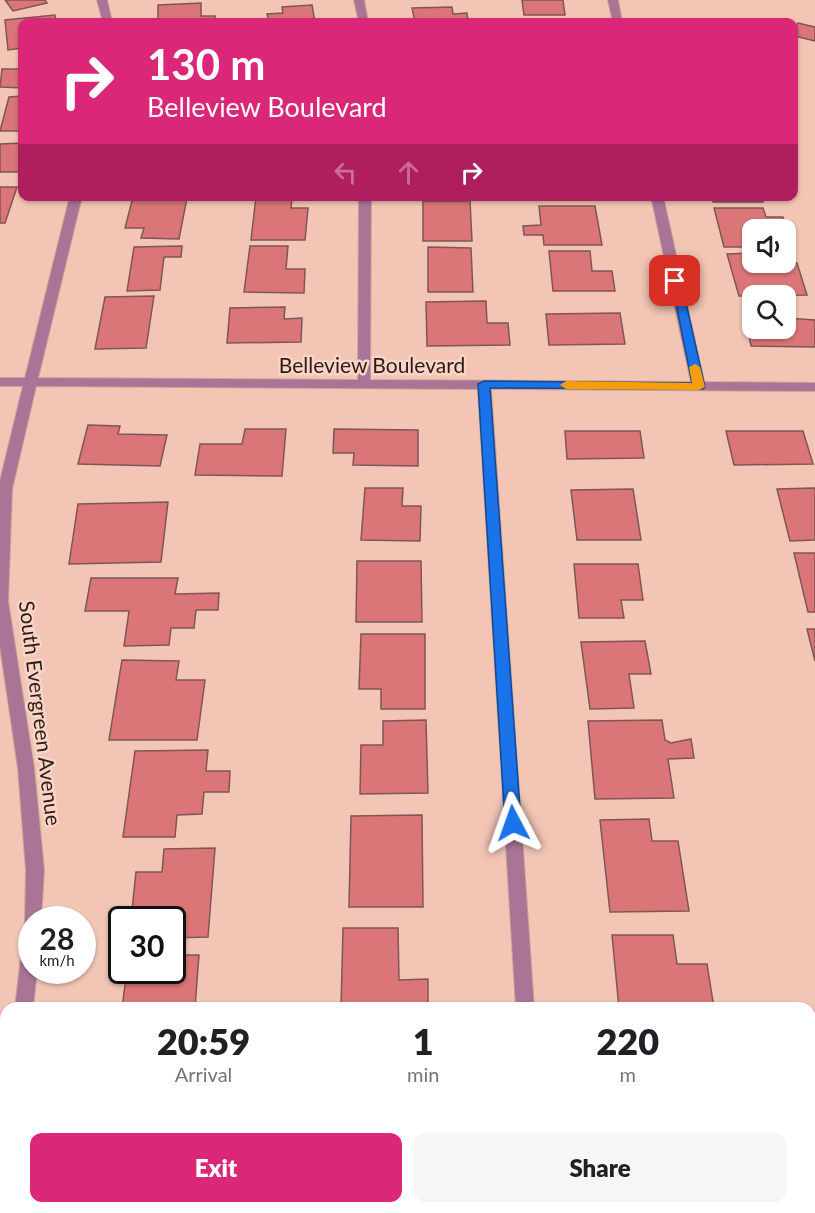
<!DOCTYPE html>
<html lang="en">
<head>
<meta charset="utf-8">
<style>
  :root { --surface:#fff; --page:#f6f6f6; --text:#202124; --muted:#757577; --accent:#db2777 }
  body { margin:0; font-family:Lato,sans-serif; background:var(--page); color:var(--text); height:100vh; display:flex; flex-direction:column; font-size:22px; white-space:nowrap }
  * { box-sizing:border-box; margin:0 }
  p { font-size:20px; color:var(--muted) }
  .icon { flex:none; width:33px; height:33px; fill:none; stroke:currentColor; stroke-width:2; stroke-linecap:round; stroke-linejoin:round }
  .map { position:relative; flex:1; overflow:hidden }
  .details { position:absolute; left:0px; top:1002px; width:816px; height:212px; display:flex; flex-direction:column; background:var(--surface); border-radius:18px 18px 0 0; box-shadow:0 2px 4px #0004 }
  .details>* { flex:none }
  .guide { position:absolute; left:18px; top:18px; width:780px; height:183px; border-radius:12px; box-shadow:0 2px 4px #0004; background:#db2777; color:#fff; overflow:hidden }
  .fabs { position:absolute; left:742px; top:219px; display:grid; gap:12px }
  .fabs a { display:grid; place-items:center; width:54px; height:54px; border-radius:12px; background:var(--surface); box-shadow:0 2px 4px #0004; font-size:30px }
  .speed { position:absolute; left:18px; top:906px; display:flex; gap:12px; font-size:30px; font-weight:700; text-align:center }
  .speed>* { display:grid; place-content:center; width:78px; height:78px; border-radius:50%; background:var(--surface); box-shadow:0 2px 4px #0004; line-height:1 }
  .speed small { font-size:15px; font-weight:400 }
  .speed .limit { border:3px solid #111; border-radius:9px; background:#fff; color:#111 }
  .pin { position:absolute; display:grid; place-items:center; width:51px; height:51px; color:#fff; margin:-26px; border-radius:12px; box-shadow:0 3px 9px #0006 }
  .me { position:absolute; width:66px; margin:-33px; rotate:356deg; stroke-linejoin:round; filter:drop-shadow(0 0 4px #0008) }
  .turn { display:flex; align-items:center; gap:21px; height:126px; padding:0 30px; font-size:27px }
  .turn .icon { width:78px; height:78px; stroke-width:2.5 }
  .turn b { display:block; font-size:42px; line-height:51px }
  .lanes { display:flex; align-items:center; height:57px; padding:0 30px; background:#0003; justify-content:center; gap:30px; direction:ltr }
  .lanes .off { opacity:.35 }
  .eta { display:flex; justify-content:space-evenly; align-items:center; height:102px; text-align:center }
  .eta b { font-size:36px; font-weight:800; line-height:42px }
  .primary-button { display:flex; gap:12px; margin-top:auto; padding:12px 30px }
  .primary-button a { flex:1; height:69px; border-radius:12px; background:var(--accent); color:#fff; font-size:24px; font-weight:800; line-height:69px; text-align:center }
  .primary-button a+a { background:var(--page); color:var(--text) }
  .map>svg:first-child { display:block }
  .building { fill:#da7677; stroke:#805655; stroke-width:1.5 }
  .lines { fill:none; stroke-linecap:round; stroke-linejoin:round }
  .street-casing { stroke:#caa395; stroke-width:2 }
  .street { fill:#aa7497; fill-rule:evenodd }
  .route { fill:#1a73e8; stroke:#114b97; stroke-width:1.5 }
  .slow { fill:#f59e0b }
  .labels { text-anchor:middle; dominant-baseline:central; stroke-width:5; stroke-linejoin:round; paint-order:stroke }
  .street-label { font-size:21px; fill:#2c1c16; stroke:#f9d4c7 }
</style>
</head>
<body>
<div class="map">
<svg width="815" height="1213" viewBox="0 0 815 1213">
  <rect width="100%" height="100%" fill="#f2c5b5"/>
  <g class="building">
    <path d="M5 0H45L47 3 13 11Z"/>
    <path d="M522 0H563L565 15H524Z"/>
    <path d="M201 3V16H215L216 22H158V5Z"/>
    <path d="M312 5 315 22H269L267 14 283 13 282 7Z"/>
    <path d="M452 7 453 14 467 13 468 21 415 22 412 8Z"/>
    <path d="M55 15 56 22H22V48L8 50 5 20Z"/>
    <path d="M529 20H563L564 22H529Z"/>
    <path d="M798 23 815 27V41L794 36V29Z"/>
    <path d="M2 69H22V88L0 87Z"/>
    <path d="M22 96V131H0L9 97Z"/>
    <path d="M22 143 21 172H0V144Z"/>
    <path d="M0 187H17L5 223H0Z"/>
    <rect x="552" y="196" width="45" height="3"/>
    <path d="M712 196H762L763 202H713Z"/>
    <path d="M133 197 187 198 179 239 141 238 144 228H125Z"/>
    <path d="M256 197H292L291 208H308L305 240H251Z"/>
    <path d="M423 201H470L472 241H423Z"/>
    <path d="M539 206H595L602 245H544L543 235H524L523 226 541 225Z"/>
    <path d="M714 208H763L766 217H783L792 247H786V230H753V247H724Z"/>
    <path d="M182 246 181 257H164L160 290 127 291 134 247Z"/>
    <path d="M250 246H288L286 269H305L304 293 244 292Z"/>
    <path d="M428 247 471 248 473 292H428Z"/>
    <path d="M549 251H590L592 271H612L615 291H553Z"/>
    <path d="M753 253V262L797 263 807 295 739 296 727 254Z"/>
    <path d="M154 296 146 348 95 349 105 297Z"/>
    <path d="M486 301 487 323H508L510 345 427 346 426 302Z"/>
    <path d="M743 306H753V328H786V318L815 320V347L751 346Z"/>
    <path d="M285 307 284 319 302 318 301 342 227 343 230 308Z"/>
    <path d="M620 313 625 344 549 345 546 314Z"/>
    <path d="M88 425 120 426 118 434 167 435 160 466 78 464Z"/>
    <path d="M245 429H286L282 476 195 475 200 444H242Z"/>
    <path d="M334 429 418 430V466L353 465 354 453H333Z"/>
    <path d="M565 431H640L644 458 567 459Z"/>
    <path d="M726 431H803L813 464 734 465Z"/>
    <path d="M365 488H403L402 506H421L420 541 361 540Z"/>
    <path d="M815 488V540L790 541 777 489Z"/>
    <path d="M633 489 641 540H577L571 490Z"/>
    <path d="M168 502 161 562 69 564 78 504Z"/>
    <path d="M794 553H815V612H808Z"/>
    <path d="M357 561H421L422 622H356Z"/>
    <path d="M574 564H638L643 600H621L624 618H579Z"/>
    <path d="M91 578H178L175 594 219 593 218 610H196L194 628H171L169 645 124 646 129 611H85Z"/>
    <path d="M807 629H815V661Z"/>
    <path d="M361 634H425V709H381V689H359Z"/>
    <path d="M645 641 651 674H629L634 708 590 709 581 642Z"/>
    <path d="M122 660 179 661 176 680H205L197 740H109Z"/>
    <path d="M426 720 428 793 360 794 361 745H383V721Z"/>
    <path d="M662 720 665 740 671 743 691 739 694 758 668 759 674 798 595 799 588 721Z"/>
    <path d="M208 750 206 771H230L229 792H204L202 814 177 815 175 837H123L135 751Z"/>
    <path d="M422 815 423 907H349L351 816Z"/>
    <path d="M649 819 652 841H678L689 911 610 912 600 820Z"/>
    <path d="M215 848 208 937 172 938V920H131L136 872H162L164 849Z"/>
    <path d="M343 928H398L399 980 428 979V1008H341Z"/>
    <path d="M612 935H673L677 964H707L714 1008H619Z"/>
    <path d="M172 955H199L195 1008H122L127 970H172Z"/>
    <rect x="346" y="1208" width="87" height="5"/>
    <path d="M647 1208H720L721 1213H648Z"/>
  </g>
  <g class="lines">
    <defs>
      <g id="street">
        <path d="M97 0H107L112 22H103Z"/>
        <path d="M354 0H364L368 22H359Z"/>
        <path d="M608 0H618L622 22H613Z"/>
        <path d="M70 196H82L38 378 358 380 359 196H371L370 380 691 382 651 196H663L704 382 815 383V391L491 389 534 1008H516L478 389 36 386 12 489 8 601 34 768 44 870 41 920H32V970H37L33 1008H15L25 923 26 870 18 768 0 646V481L23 386H0V378H25Z"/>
        <path d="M6 1083V1123L0 1126V1085Z"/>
        <rect x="529" y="1208" width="20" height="5"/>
      </g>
    </defs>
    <use href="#street" class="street-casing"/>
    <use href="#street" class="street"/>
  </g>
  <path class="route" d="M671 279 681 281 705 387 703 389 490 388 521 823 513 830 505 823 478 384 484 381 692 383Z"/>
  <path class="slow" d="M695 364 700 367 705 387 699 390 566 389 560 385 566 381 692 383 689 367Z"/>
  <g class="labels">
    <g class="street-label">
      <text x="372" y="364">Belleview Boulevard</text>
      <text transform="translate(41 713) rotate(83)">South Evergreen Avenue</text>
    </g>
  </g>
</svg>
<div class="fabs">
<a><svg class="icon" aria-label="sound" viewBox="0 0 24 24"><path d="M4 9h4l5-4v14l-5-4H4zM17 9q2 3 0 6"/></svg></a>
<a><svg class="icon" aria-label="search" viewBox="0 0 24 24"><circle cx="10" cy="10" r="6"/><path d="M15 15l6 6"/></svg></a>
</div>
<div class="speed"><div>28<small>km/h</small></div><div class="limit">30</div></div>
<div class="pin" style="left:675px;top:281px;background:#d93025"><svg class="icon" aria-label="arrive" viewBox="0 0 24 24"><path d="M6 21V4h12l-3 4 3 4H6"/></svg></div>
<svg class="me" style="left:513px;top:823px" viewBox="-20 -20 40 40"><path d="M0-17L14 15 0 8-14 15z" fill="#1a73e8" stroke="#fff" stroke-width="4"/></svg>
<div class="guide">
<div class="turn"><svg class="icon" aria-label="right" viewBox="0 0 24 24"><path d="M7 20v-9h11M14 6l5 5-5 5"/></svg><div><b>130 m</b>Belleview Boulevard</div></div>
<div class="lanes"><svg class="icon off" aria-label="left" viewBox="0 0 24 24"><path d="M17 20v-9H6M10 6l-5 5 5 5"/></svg><svg class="icon off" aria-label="ahead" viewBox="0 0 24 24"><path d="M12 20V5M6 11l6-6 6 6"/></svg><svg class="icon" aria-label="right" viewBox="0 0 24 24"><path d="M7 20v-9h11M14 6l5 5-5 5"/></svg></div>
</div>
<section class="details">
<div class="eta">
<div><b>20:59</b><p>Arrival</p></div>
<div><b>1</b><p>min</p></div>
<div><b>220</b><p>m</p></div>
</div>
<div class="primary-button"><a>Exit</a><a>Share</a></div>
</section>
</div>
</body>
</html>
